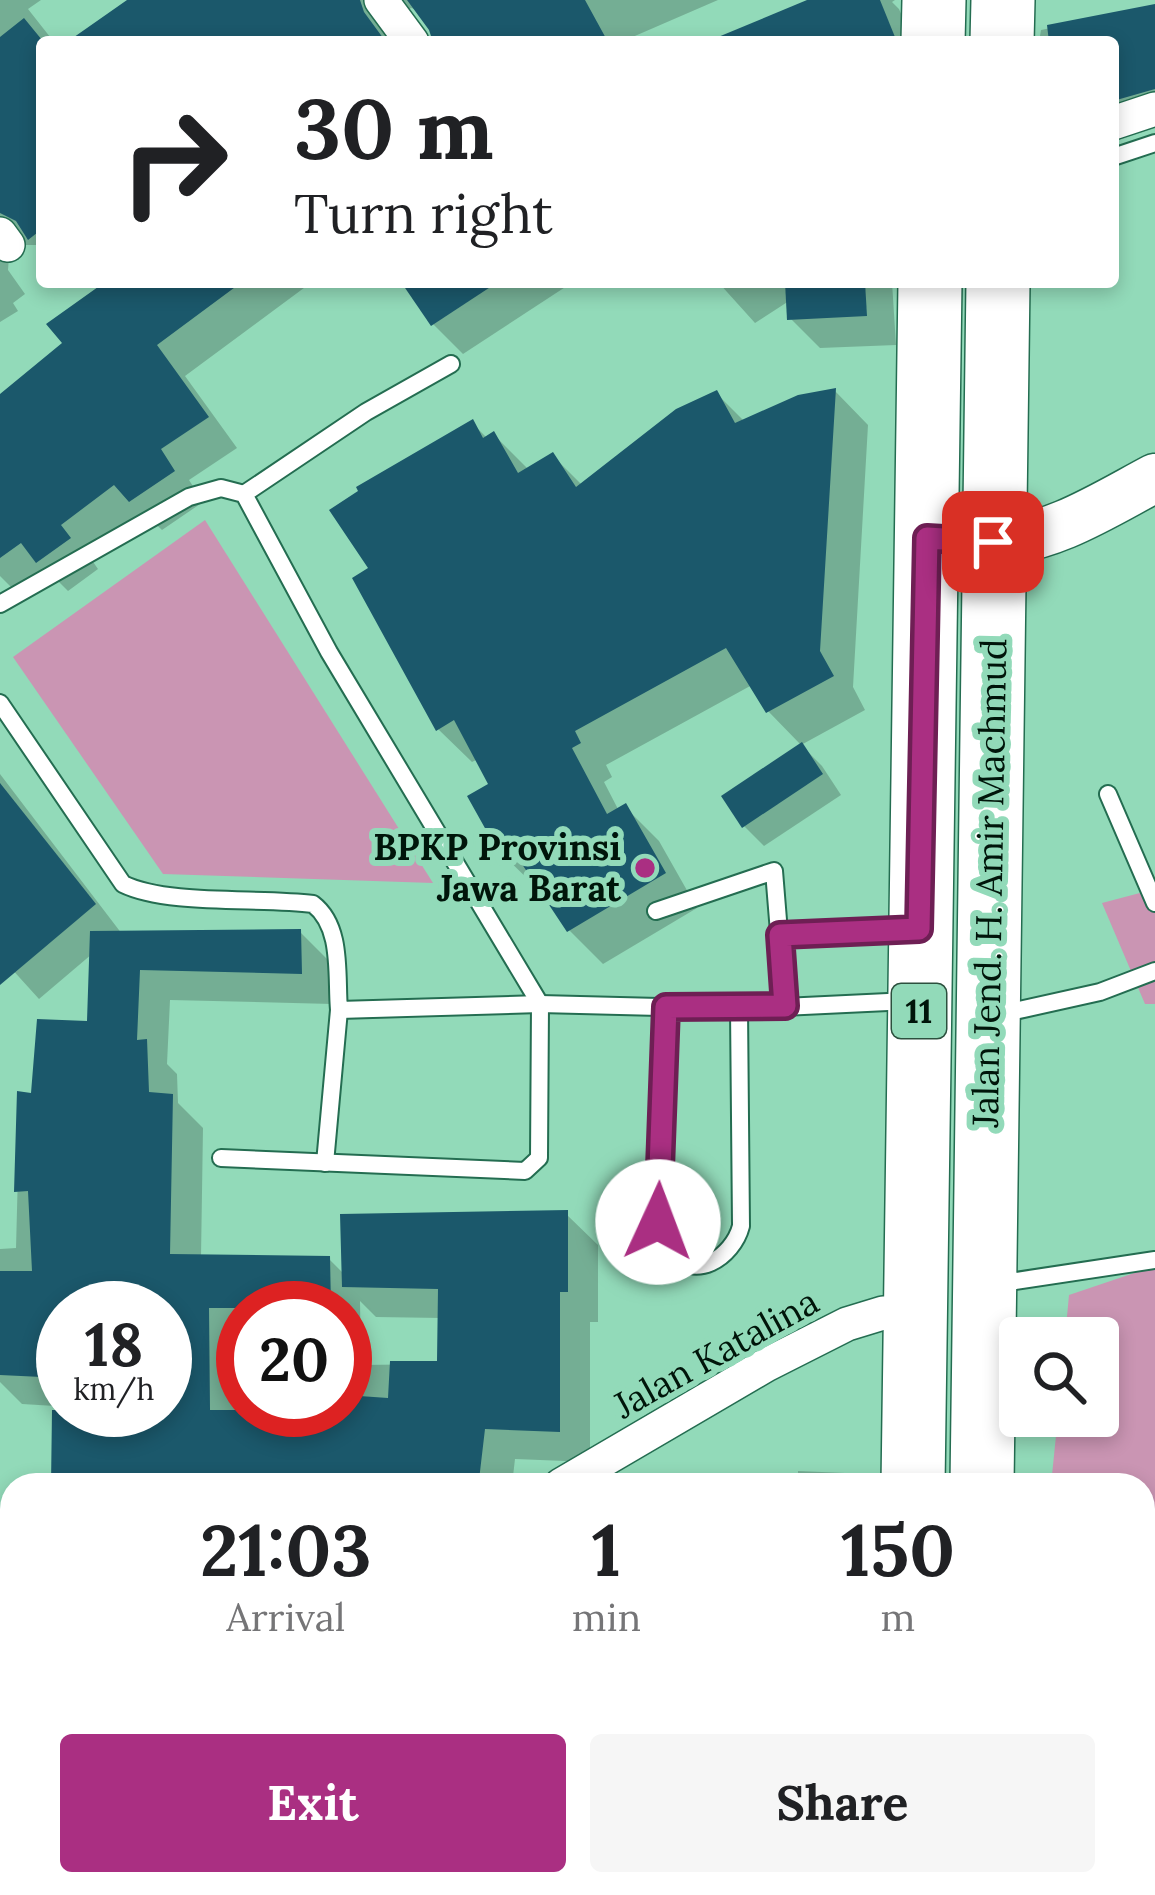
<!DOCTYPE html>
<html lang="en">
<head>
<meta charset="utf-8">
<style>
  :root { --surface:#fff; --page:#f6f6f6; --text:#202124; --muted:#757577; --accent:#aa2f82 }
  body { margin:0; font-family:Lora,serif; background:var(--page); color:var(--text); height:100vh; display:flex; flex-direction:column; font-size:45px; white-space:nowrap }
  * { box-sizing:border-box; margin:0 }
  p { font-size:39px; color:var(--muted) }
  .icon { flex:none; width:66px; height:66px; fill:none; stroke:currentColor; stroke-width:2; stroke-linecap:round; stroke-linejoin:round }
  .map { position:relative; flex:1; overflow:hidden }
  .sheet { position:absolute; left:0px; top:1473px; width:1155px; height:423px; display:flex; flex-direction:column; background:var(--surface); border-radius:36px 36px 0 0; box-shadow:0 6px 18px #0003 }
  .sheet>* { flex:none }
  .guide { position:absolute; left:36px; top:36px; width:1083px; height:252px; border-radius:12px; box-shadow:0 6px 18px #0003; background:#fff; color:var(--text); overflow:hidden }
  .tools { position:absolute; left:999px; top:1317px; display:grid; gap:24px }
  .tools a { display:grid; place-items:center; width:120px; height:120px; border-radius:12px; background:var(--surface); box-shadow:0 6px 18px #0003; font-size:60px }
  .speed { position:absolute; left:36px; top:1281px; display:flex; gap:24px; font-size:60px; font-weight:700; text-align:center }
  .speed>* { display:grid; place-content:center; width:156px; height:156px; border-radius:50%; background:var(--surface); box-shadow:0 6px 18px #0003; line-height:1 }
  .speed small { font-size:30px; font-weight:400 }
  .speed .limit { border:18px solid #d22; background:#fff; color:#111 }
  .pin { position:absolute; display:grid; place-items:center; width:102px; height:102px; color:#fff; margin:-51px; border-radius:24px; box-shadow:0 6px 18px #0006 }
  .me { position:absolute; width:132px; margin:-66px; rotate:2deg; stroke-linejoin:round; filter:drop-shadow(0 0 9px #0008) }
  .turn { display:flex; align-items:center; gap:42px; height:252px; padding:0 60px; font-size:54px }
  .turn .icon { width:156px; height:156px; stroke-width:2.5 }
  .turn b { display:block; font-size:84px; line-height:102px }
  .eta { display:flex; justify-content:space-evenly; align-items:center; height:204px; text-align:center }
  .eta b { font-size:72px; font-weight:700; line-height:84px }
  .button { display:flex; gap:24px; margin-top:auto; padding:24px 60px }
  .button a { flex:1; height:138px; border-radius:12px; background:var(--accent); color:#fff; font-size:48px; font-weight:700; line-height:138px; text-align:center }
  .button a+a { background:var(--page); color:var(--text) }
  .map>svg:first-child { display:block }
  .green { fill:#ca95b3 }
  .shadow { fill:#0003; fill-rule:evenodd }
  .building { fill:#1b586b }
  .lines { fill:none; stroke-linecap:round; stroke-linejoin:round }
  .lane-casing { stroke:#246d51; stroke-width:20 }
  .street-casing { stroke:#246d51; stroke-width:36 }
  .secondary-casing { stroke:#246d51; stroke-width:51 }
  .highway-casing { stroke:#246d51; stroke-width:66 }
  .lane { stroke:#fff; stroke-width:16 }
  .street { stroke:#fff; stroke-width:33 }
  .secondary { stroke:#fff; stroke-width:48 }
  .highway { stroke:#fff; stroke-width:63 }
  .route-casing { stroke:#6e1f54; stroke-width:30 }
  .route { stroke:#aa2f82; stroke-width:21 }
  .poi-dot { fill:#aa2f82; stroke:#92dab9; stroke-width:4.5 }
  .labels { text-anchor:middle; dominant-baseline:central; stroke-width:12; stroke-linejoin:round; paint-order:stroke }
  .shield { fill:#92dab9; stroke:#2c503e; stroke-width:3 }
  .shield-label { font-size:33px; font-weight:bold; fill:#00150a }
  .poi-label { font-size:36px; font-weight:bold; fill:#00150a; stroke:#92dab9; text-anchor:end }
  .street-label { font-size:36px; fill:#00150a; stroke:#92dab9 }
</style>
</head>
<body>
<div class="map">
<svg width="1155" height="1895" viewBox="0 0 1155 1895">
  <rect width="100%" height="100%" fill="#92dab9"/>
  <g class="green">
    <path d="M205 520 433 883 163 874 13 657Z"/>
    <path d="M1155 889V1004H1145L1102 903Z"/>
    <path d="M1155 1266V1721L1143 1726V1485H1051L1058 1416H1098V1338H1065L1069 1295Z"/>
    <path d="M0 1516 12 1534V1764L0 1773Z"/>
  </g>
  <g class="shadow">
    <path d="M0 0H41L28 9 54 42H42V250L37 245H19L9 257 8 270 25 294 13 303 18 311 0 322Z"/>
    <path d="M132 0H718L621 42H434L432 28 418 10 411 8 392 21V42H72Z"/>
    <path d="M815 0H895L892 2 899 9 913 42H743Z"/>
    <path d="M1155 7V114L1113 130V42H1039L1041 30Z"/>
    <path d="M110 282H312L185 376 237 448 189 480 203 502 162 530 145 514 89 556 98 569 68 591 50 573 19 595 0 576V396L67 344Z"/>
    <path d="M405 282H573L463 354 433 324Z"/>
    <path d="M718 282H892L896 345 820 348 790 318 789 301 755 323Z"/>
    <path d="M835 391 868 425 853 687 865 710 801 745 768 711 752 685 606 765 612 777 604 782 619 811 625 807 659 841 697 908 603 964 569 930 540 885 536 887 502 854 492 786 478 759 472 762 438 729 372 569 472 423 488 439 494 435 529 470 553 456 583 486 716 393 745 422Z"/>
    <path d="M802 746 822 766 841 795 764 846 744 826Z"/>
    <path d="M0 774 122 934 300 932 331 963 332 1004 170 1000 167 1064 177 1074 178 1103 203 1128 201 1257 329 1259 344 1274 566 1214 598 1245V1322H590V1462L515 1459 512 1485H54L55 1406 22 1404 0 1382V1249L16 1248 20 1094 33 1096 90 1024 92 954 39 999 0 956ZM360 1301 376 1317 441 1318 440 1364 361 1365ZM63 1308H165V1410H63ZM243 1308H345V1410H243Z"/>
    <path d="M798 1471 845 1473 856 1485H798Z"/>
    <path d="M164 1884H886L890 1895H172Z"/>
  </g>
  <g class="building">
    <path d="M127 0H360L364 12 386 42H67Z"/>
    <path d="M407 0H585L608 42H433L429 30Z"/>
    <path d="M807 0H880L897 42H706Z"/>
    <path d="M1155 4V89L1113 101V42H1049L1047 25Z"/>
    <path d="M24 18 42 40V229L28 240 16 221 0 213V37Z"/>
    <path d="M105 282H242L157 345 209 417 161 449 175 471 129 502 114 485 61 525 71 538 36 563 21 543 0 558V394L62 343 46 324Z"/>
    <path d="M401 282H498L431 326Z"/>
    <path d="M785 282H865L867 316 787 320Z"/>
    <path d="M836 388 820 651 834 676 766 713 726 648 575 731 581 743 572 748 607 814 626 803 666 873 567 932 512 849 500 855 467 796 488 784 454 720 436 731 352 578 368 568 329 510 358 491 356 487 473 419 483 438 494 431 518 473 553 452 576 487 676 409 717 390 735 423 798 395Z"/>
    <path d="M802 742 823 774 742 828 721 796Z"/>
    <path d="M0 783 96 904 0 985Z"/>
    <path d="M301 929 302 974 140 970 137 1040 147 1039 149 1092 173 1094 170 1254 330 1256 331 1308H209L210 1410H345V1395L388 1398 390 1361H437L438 1289 342 1287 340 1214 568 1210V1292H560V1432L485 1429 479 1480H405V1485H51L52 1410H165V1308H63V1378L0 1375V1271H32L28 1191 14 1192 17 1091 31 1093 37 1019 87 1021 90 931Z"/>
  </g>
  <g class="lines">
    <defs>
      <g id="lane">
        <path d="M1113 157 1155 143"/>
        <path d="M244 494 366 412 451 364"/>
        <path d="M0 604 189 497 221 488 244 494 329 652 540 1004 539 1158 525 1171 221 1158"/>
        <path d="M0 703 123 884C168 906 261 897 313 904 343 927 336 975 339 1010L540 1004 739 1009 909 1001"/>
        <path d="M1108 794 1155 903"/>
        <path d="M656 911 774 871 785 1006"/>
        <path d="M780 935 912 929"/>
        <path d="M666 1007 658 1223C661 1231 664 1243 669 1250 693 1284 733 1257 741 1226L739 1009"/>
        <path d="M1001 1014 1100 992 1155 971"/>
        <path d="M325 1163 339 1010"/>
        <path d="M996 1284 1155 1260"/>
      </g>
      <g id="street">
        <path d="M381 0 412 42"/>
        <path d="M1113 123 1155 109"/>
        <path d="M0 234 8 245"/>
        <path d="M561 1485 766 1365 847 1324 883 1313 916 1314"/>
        <path d="M1143 1737 1155 1732"/>
        <path d="M0 1842 12 1838"/>
        <path d="M0 1877 12 1864"/>
      </g>
      <path id="secondary" d="M927 538C949 539 973 544 995 542 1054 538 1104 505 1155 478"/>
      <g id="highway">
        <path d="M933 42 934 0"/>
        <path d="M1002 42 1003 0"/>
        <path d="M913 1485 930 282"/>
        <path d="M982 1485 998 282"/>
        <path d="M905 1895 906 1884"/>
        <path d="M975 1895 976 1884"/>
      </g>
    </defs>
    <use href="#lane" class="lane-casing"/>
    <use href="#street" class="street-casing"/>
    <use href="#secondary" class="secondary-casing"/>
    <use href="#highway" class="highway-casing"/>
    <use href="#lane" class="lane"/>
    <use href="#street" class="street"/>
    <use href="#secondary" class="secondary"/>
    <use href="#highway" class="highway"/>
  </g>
  <g class="lines">
    <defs>
      <path id="route" d="M658 1222 666 1007 785 1006 780 935 919 929 927 538 993 542"/>
    </defs>
    <use href="#route" class="route-casing"/>
    <use href="#route" class="route"/>
  </g>
  <circle class="poi-dot" cx="645" cy="868" r="12"/>
  <g class="labels">
    <rect class="shield" x="892" y="984" width="54" height="54" rx="9"/>
    <g class="shield-label">
      <text x="919" y="1011">11</text>
    </g>
    <g class="poi-label">
      <text x="621" y="847">BPKP Provinsi<tspan x="621" dy="41">Jawa Barat</tspan></text>
    </g>
    <g class="street-label">
      <text transform="translate(989 883) rotate(-89)">Jalan Jend. H. Amir Machmud</text>
      <text transform="translate(716 1353) rotate(-29)">Jalan Katalina</text>
    </g>
  </g>
</svg>
<div class="tools">
<a><svg class="icon" aria-label="search" viewBox="0 0 24 24"><circle cx="10" cy="10" r="6"/><path d="M15 15l6 6"/></svg></a>
</div>
<div class="speed"><div>18<small>km/h</small></div><div class="limit">20</div></div>
<div class="pin" style="left:993px;top:542px;background:#d93025"><svg class="icon" aria-label="arrive" viewBox="0 0 24 24"><path d="M6 21V4h12l-3 4 3 4H6"/></svg></div>
<svg class="me" style="left:658px;top:1222px" viewBox="-20 -20 40 40"><circle r="19" fill="#fff"/><path d="M0-13L10 11 0 6-10 11z" fill="#aa2f82"/></svg>
<div class="guide">
<div class="turn"><svg class="icon" aria-label="right" viewBox="0 0 24 24"><path d="M7 20v-9h11M14 6l5 5-5 5"/></svg><div><b>30 m</b>Turn right</div></div>
</div>
<section class="sheet">
<div class="eta">
<div><b>21:03</b><p>Arrival</p></div>
<div><b>1</b><p>min</p></div>
<div><b>150</b><p>m</p></div>
</div>
<div class="button"><a>Exit</a><a>Share</a></div>
</section>
</div>
</body>
</html>
